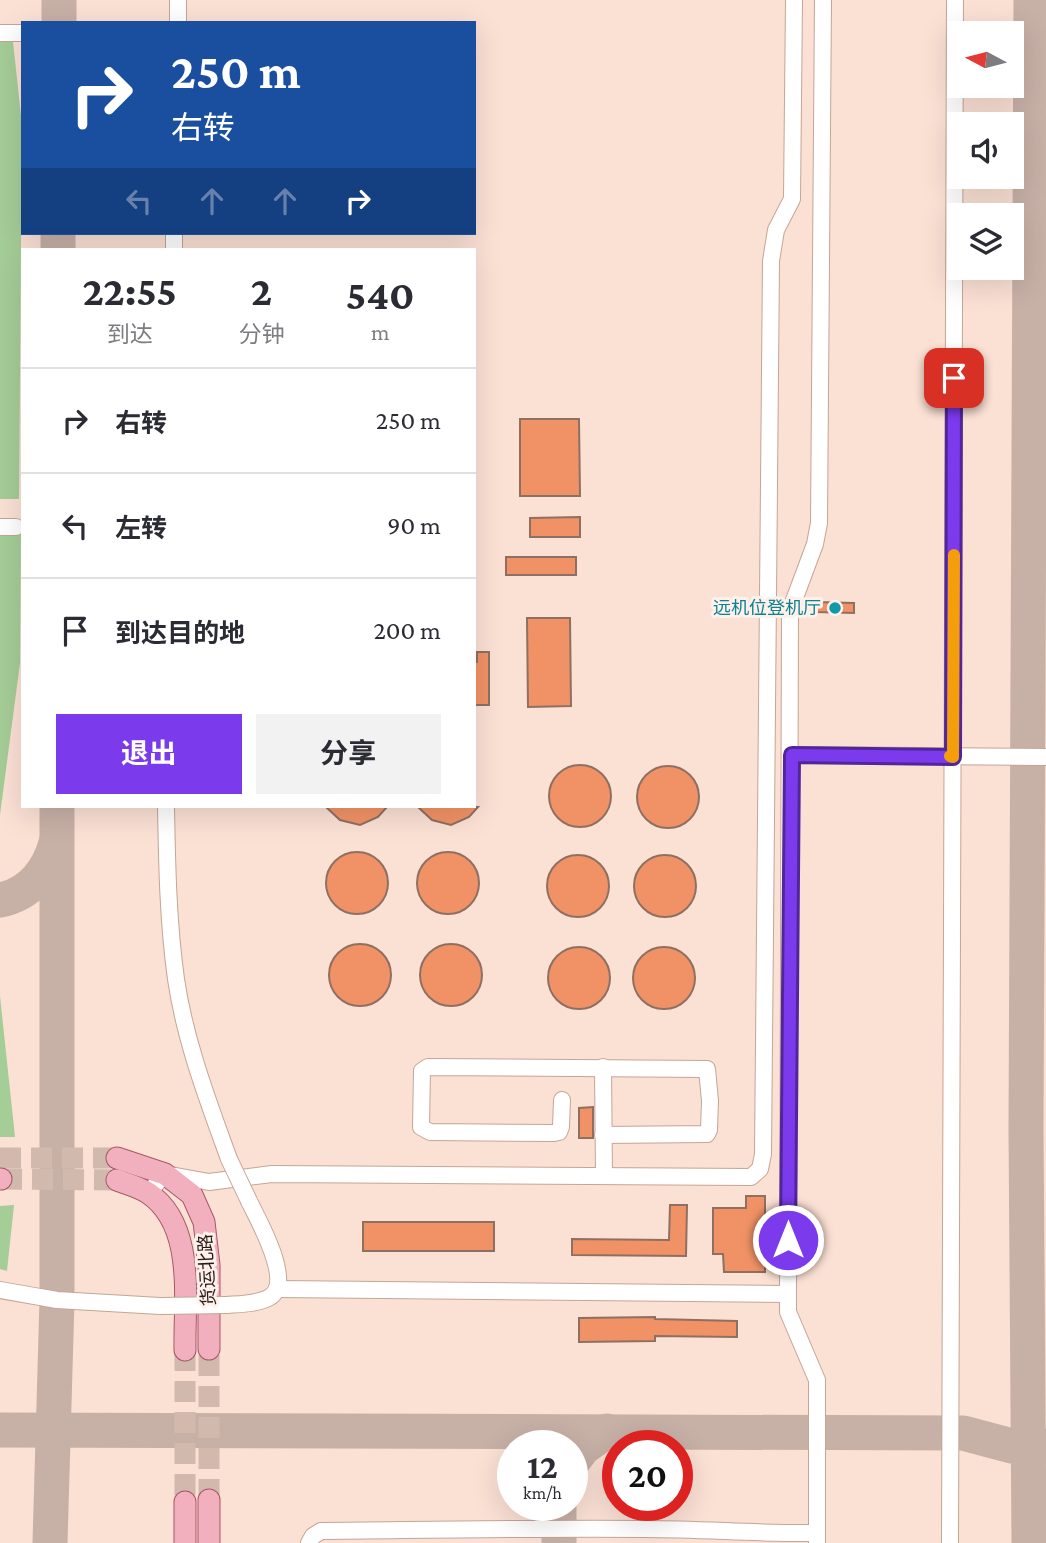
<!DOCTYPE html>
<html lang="zh">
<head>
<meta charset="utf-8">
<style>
  :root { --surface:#fff; --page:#f2f2f3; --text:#2b2b33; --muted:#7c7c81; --line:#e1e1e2; --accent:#7c3aed }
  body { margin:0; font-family:"Crimson Pro","Noto Sans SC",serif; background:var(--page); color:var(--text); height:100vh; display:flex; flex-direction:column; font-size:26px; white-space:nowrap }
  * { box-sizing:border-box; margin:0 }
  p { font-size:23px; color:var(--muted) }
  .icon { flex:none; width:38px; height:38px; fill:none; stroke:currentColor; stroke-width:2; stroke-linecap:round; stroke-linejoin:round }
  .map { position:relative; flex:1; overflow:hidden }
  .sheet { position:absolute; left:21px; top:248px; width:455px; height:560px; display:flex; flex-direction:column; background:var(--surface); border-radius:0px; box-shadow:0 7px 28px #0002 }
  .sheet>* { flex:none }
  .guide { position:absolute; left:21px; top:21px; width:455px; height:214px; border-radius:0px; box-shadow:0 7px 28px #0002; background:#1a4fa0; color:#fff; overflow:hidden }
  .needle { width:46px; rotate:277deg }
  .tools { position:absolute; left:947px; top:21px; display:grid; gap:14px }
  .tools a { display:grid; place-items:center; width:77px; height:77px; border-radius:0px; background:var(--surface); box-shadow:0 7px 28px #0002; font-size:35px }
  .speed { position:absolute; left:497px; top:1430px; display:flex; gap:14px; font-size:35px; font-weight:700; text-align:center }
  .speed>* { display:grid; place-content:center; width:91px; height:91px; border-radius:50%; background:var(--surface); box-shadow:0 7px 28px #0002; line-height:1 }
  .speed small { font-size:18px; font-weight:400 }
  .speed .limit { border:10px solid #d22; background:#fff; color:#111 }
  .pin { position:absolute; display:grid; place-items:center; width:60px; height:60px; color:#fff; margin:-30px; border-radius:14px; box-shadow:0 4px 10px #0006 }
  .me { position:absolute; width:77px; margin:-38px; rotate:0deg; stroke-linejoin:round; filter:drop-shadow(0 0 5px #0008) }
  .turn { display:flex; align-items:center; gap:24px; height:147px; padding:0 35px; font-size:32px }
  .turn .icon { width:91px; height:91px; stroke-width:2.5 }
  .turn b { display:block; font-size:49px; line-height:60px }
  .lanes { display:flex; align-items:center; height:66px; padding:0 35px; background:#0003; justify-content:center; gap:35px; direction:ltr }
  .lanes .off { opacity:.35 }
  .eta { display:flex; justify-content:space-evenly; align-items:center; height:119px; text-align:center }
  .eta b { font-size:42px; font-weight:700; line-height:49px }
  .primary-button { display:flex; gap:14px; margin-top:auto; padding:14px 35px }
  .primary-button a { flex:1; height:80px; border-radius:0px; background:var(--accent); color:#fff; font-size:28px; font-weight:700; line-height:80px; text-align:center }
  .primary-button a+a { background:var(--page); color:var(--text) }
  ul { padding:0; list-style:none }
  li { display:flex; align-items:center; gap:21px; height:105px; padding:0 35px; border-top:2px solid var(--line) }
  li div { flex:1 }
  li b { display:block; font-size:26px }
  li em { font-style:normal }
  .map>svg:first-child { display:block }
  .green { fill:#a5cd97 }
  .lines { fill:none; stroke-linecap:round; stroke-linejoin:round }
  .taxiway { stroke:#c7b0a6; stroke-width:35 }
  .building { fill:#f19266; stroke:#8e7062; stroke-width:2 }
  .major-tunnel { stroke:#d1b9ae; stroke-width:21; stroke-dasharray:21 10; stroke-linecap:butt }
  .minor-casing { stroke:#c5a597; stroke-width:18 }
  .major-casing { stroke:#a65867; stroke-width:23 }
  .minor { stroke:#fff; stroke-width:16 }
  .major { stroke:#f2afbe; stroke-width:21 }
  .minor-bridge-casing { stroke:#c5a597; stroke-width:18; stroke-linecap:butt }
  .minor-bridge { stroke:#fff; stroke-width:16 }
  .route-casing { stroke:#51269a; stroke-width:18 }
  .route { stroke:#7c3aed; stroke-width:12 }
  .slow { stroke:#f59e0b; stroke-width:12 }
  .culture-dot { fill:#0f9aa8; stroke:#fef0ea; stroke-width:2.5 }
  .labels { text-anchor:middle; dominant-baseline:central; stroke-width:6; stroke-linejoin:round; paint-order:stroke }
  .culture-label { font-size:18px; fill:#0d838f; stroke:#fef0ea; text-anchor:end }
  .street-label { font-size:18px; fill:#271b16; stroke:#fef0ea }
</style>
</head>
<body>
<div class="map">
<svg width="1046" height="1543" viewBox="0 0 1046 1543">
  <rect width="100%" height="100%" fill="#fbe0d4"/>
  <g class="green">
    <path d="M0 42H13L22 125 19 499H0Z"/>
    <path d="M0 532H21L20 663 0 815Z"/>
    <path d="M0 996 15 1137H0Z"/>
    <path d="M14 1205 7 1271 0 1269V1206Z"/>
  </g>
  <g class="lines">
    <g class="taxiway">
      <path d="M59 23V0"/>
      <path d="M58 250V233"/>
      <path d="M0 900C30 894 48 871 56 843"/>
      <path d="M0 1430 963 1433 1012 1446H1046"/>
      <path d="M572 1463 583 1448 607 1431"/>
      <path d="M559 1505V1543"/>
      <path d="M50 1543 57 1300V807"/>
      <path d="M1029 1543 1026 1129 1031 0"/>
    </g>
  </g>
  <g class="building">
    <path d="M520 419H579L580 496H520Z"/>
    <path d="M580 517V537H530V518Z"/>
    <rect x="506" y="557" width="70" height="18"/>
    <path d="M815 602 854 603V613L815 612Z"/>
    <path d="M527 618H570L571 706 528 707Z"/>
    <path d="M477 652H489V705H474V662H477Z"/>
    <circle cx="580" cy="796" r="31"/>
    <circle cx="668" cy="797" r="31"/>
    <path d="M326 807H387L378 817 360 825 340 820Z"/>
    <path d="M418 807H478L469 817 451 825 432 820Z"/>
    <circle cx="357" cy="883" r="31"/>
    <circle cx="448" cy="883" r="31"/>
    <circle cx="578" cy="886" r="31"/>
    <circle cx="665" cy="886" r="31"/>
    <circle cx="451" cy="975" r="31"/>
    <circle cx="360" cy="975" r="31"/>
    <circle cx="664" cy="978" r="31"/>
    <circle cx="579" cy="978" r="31"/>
    <path d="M593 1107V1138H579V1108Z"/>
    <path d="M746 1196H765V1272H724L723 1254H713V1208H746Z"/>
    <path d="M670 1205H687L686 1256 572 1255V1239L669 1240Z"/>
    <rect x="363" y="1222" width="131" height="29"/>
    <path d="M655 1317V1319L737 1321V1337L655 1336V1341L579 1342V1318Z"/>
  </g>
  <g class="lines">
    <g class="major-tunnel">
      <path d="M0 1158H117"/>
      <path d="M1 1179 117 1180"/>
      <path d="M185 1350V1502"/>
      <path d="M209 1500V1349"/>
    </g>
    <defs>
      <g id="minor">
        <path d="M178 23V0"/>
        <path d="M0 33H23"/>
        <path d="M174 250V233"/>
        <path d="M0 527H16"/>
        <path d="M791 755 1046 757"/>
        <path d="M166 807C167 864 168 922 176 979 185 1041 208 1101 229 1159"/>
        <path d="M603 1067 604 1175"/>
        <path d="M562 1100 561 1127 559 1132 554 1133 430 1132 421 1127 422 1071 428 1067 707 1069 710 1101 709 1130 707 1134 603 1135"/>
        <path d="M148 1193 165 1174 209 1182 272 1174 751 1177 760 1169 763 1154 771 261 776 230 792 199 794 0"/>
        <path d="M277 1289 788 1294"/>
        <path d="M0 1290 57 1300 160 1306"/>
        <path d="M227 1305C240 1304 258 1304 270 1297 294 1282 258 1220 249 1201"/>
        <path d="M309 1543 313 1536 321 1531C430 1530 538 1528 646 1529 704 1529 760 1534 817 1533"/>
        <path d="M817 1543V1380L788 1312V1294L790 611 815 544 819 523 823 0"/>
        <path d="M950 1543 955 0"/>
      </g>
      <g id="major">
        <path d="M117 1158 165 1174 192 1195 204 1222 209 1265V1349"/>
        <path d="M0 1179H1"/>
        <path d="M117 1180C127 1184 139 1187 148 1193 196 1225 184 1300 185 1350"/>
        <path d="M185 1502V1543"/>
        <path d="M209 1543V1500"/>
      </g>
    </defs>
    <use href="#minor" class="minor-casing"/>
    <use href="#major" class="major-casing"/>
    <use href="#minor" class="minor"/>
    <use href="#major" class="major"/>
    <defs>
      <g id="minor-bridge">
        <path d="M229 1159 249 1201"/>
        <path d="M160 1306 227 1305"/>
      </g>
    </defs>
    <use href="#minor-bridge" class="minor-bridge-casing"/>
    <use href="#minor-bridge" class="minor-bridge"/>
  </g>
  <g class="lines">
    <defs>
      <path id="route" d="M788 1240 792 755 953 757 954 378"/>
    </defs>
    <use href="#route" class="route-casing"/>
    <use href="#route" class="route"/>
    <path class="slow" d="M950 756 953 757 954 555"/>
  </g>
  <circle class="culture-dot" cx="835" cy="608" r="7"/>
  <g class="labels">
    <g class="culture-label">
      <text x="821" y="608">远机位登机厅</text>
    </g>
    <g class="street-label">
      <text transform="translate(207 1270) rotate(-93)">货运北路</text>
    </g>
  </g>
</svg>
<div class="tools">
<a><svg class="needle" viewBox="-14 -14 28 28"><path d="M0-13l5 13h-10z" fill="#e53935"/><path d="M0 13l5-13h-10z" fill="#7c7c81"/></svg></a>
<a><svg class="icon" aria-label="sound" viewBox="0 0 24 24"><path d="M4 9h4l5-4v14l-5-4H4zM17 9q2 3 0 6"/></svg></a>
<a><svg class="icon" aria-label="layers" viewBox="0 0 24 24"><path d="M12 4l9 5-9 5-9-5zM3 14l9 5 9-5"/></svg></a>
</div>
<div class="speed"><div>12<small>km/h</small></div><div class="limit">20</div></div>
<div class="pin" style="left:954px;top:378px;background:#d93025"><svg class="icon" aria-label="arrive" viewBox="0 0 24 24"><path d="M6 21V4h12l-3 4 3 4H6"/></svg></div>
<svg class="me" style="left:788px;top:1240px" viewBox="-20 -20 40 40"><circle r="17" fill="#7c3aed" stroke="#fff" stroke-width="3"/><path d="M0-11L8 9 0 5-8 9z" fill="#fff"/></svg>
<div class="guide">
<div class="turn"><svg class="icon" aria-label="right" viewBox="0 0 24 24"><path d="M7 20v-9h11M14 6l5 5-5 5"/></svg><div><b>250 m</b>右转</div></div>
<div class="lanes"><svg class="icon off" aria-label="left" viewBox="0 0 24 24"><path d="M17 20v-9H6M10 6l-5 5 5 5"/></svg><svg class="icon off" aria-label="ahead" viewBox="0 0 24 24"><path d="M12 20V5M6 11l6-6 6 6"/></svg><svg class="icon off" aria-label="ahead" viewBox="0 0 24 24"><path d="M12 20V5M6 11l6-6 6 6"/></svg><svg class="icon" aria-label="right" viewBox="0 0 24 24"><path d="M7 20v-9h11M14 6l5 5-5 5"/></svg></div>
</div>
<section class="sheet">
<div class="eta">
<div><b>22:55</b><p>到达</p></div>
<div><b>2</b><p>分钟</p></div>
<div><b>540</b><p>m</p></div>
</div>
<ul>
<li><svg class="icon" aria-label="right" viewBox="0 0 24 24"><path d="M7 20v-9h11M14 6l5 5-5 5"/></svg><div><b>右转</b></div><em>250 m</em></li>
<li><svg class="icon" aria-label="left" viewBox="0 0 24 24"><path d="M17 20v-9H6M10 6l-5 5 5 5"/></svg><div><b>左转</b></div><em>90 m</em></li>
<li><svg class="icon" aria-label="arrive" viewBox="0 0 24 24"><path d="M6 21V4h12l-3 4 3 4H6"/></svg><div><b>到达目的地</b></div><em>200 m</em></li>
</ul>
<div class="primary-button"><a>退出</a><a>分享</a></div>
</section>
</div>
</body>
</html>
